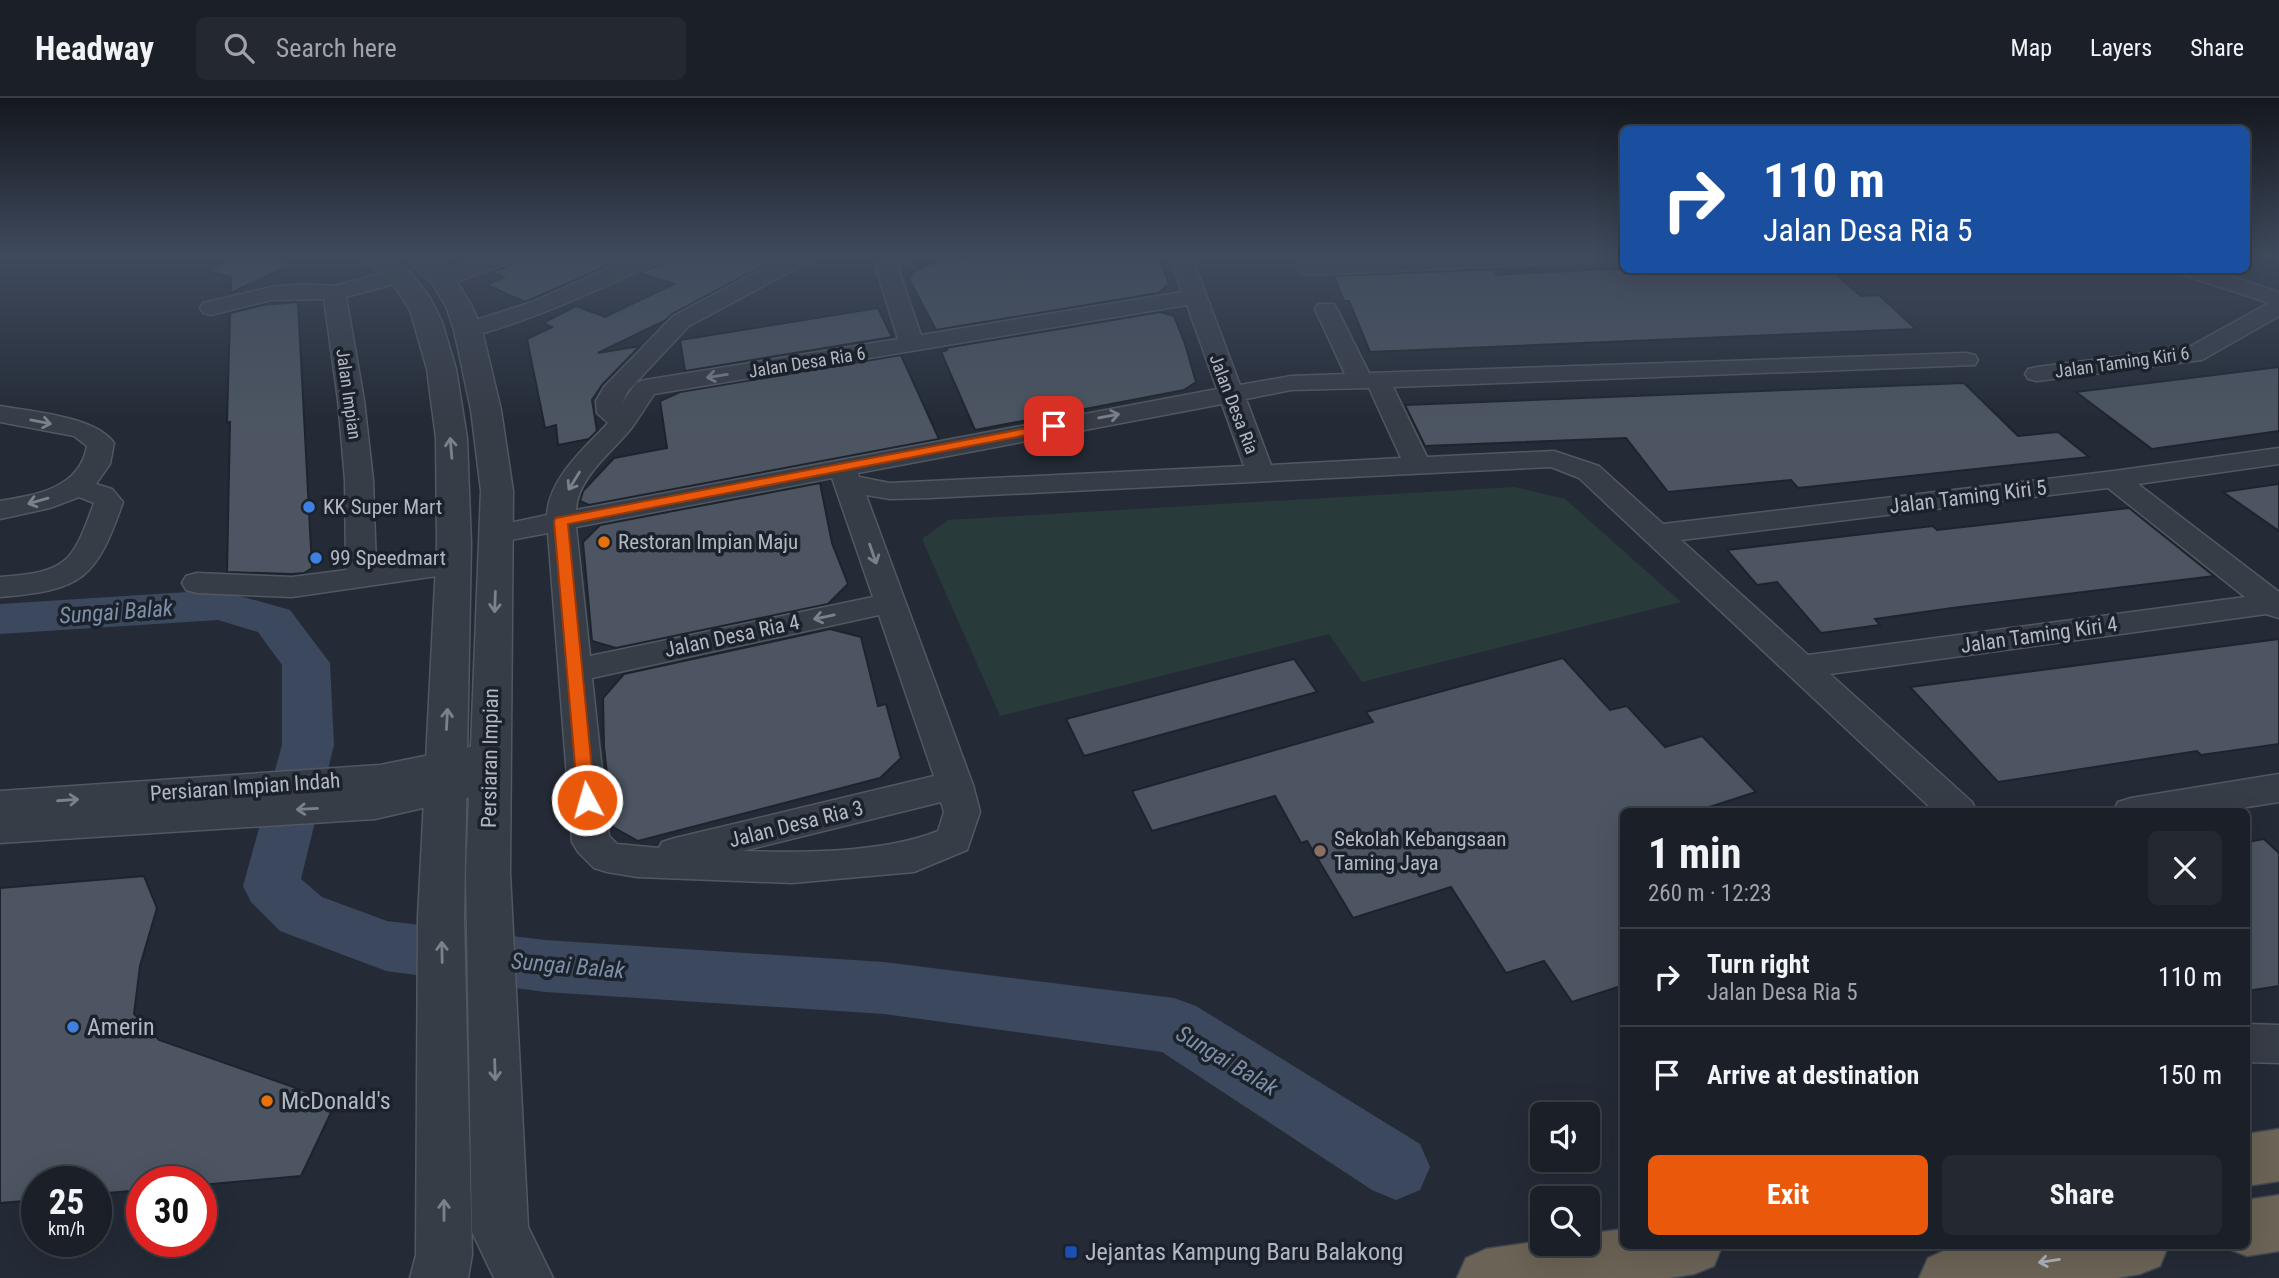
<!DOCTYPE html>
<html lang="en">
<head>
<meta charset="utf-8">
<style>
  :root { --surface:#1b2028; --page:#242830; --text:#f1f3f6; --muted:#a0a3a8; --line:#393e45; --accent:#ea580c }
  body { margin:0; font-family:"Roboto Condensed",sans-serif; background:var(--page); color:var(--text); height:100vh; display:flex; flex-direction:column; font-size:26px; white-space:nowrap }
  * { box-sizing:border-box; margin:0 }
  p { font-size:23px; color:var(--muted) }
  .icon { flex:none; width:38px; height:38px; fill:none; stroke:currentColor; stroke-width:2; stroke-linecap:round; stroke-linejoin:round }
  .map { position:relative; flex:1; overflow:hidden }
  .sheet { position:absolute; left:1620px; top:710px; width:630px; height:441px; display:flex; flex-direction:column; background:var(--surface); border-radius:10px; box-shadow:0 7px 28px #0002,0 0 0 2px var(--line) }
  .sheet>* { flex:none }
  .top-card { position:absolute; left:1620px; top:28px; width:630px; height:147px; border-radius:10px; box-shadow:0 7px 28px #0002,0 0 0 2px var(--line); background:#1a4fa0; color:#fff; overflow:hidden }
  .fabs { position:absolute; left:1530px; top:1004px; display:grid; gap:14px }
  .fabs a { display:grid; place-items:center; width:70px; height:70px; border-radius:10px; background:var(--surface); box-shadow:0 7px 28px #0002,0 0 0 2px var(--line); font-size:35px }
  .speed { position:absolute; left:21px; top:1068px; display:flex; gap:14px; font-size:35px; font-weight:700; text-align:center }
  .speed>* { display:grid; place-content:center; width:91px; height:91px; border-radius:50%; background:var(--surface); box-shadow:0 7px 28px #0002,0 0 0 2px var(--line); line-height:1 }
  .speed small { font-size:18px; font-weight:400 }
  .speed .limit { border:10px solid #d22; background:#fff; color:#111 }
  .pin { position:absolute; display:grid; place-items:center; width:60px; height:60px; color:#fff; margin:-30px; border-radius:14px; box-shadow:0 4px 10px #0006 }
  .me { position:absolute; width:77px; margin:-38px; rotate:354deg; stroke-linejoin:round; filter:drop-shadow(0 0 5px #0008) }
  .turn { display:flex; align-items:center; gap:24px; height:147px; padding:0 28px; font-size:32px }
  .turn .icon { width:91px; height:91px; stroke-width:2.5 }
  .turn b { display:block; font-size:49px; line-height:60px }
  .round { display:grid; place-items:center; flex:none; width:74px; height:74px; border-radius:10px; background:var(--page) }
  .overview { display:flex; align-items:center; justify-content:space-between; height:119px; padding:0 28px }
  h1 { font-size:42px; font-weight:700; line-height:52px }
  .action { display:flex; gap:14px; margin-top:auto; padding:14px 28px }
  .action a { flex:1; height:80px; border-radius:10px; background:var(--accent); color:#fff; font-size:28px; font-weight:700; line-height:80px; text-align:center }
  .action a+a { background:var(--page); color:var(--text) }
  ul { padding:0; list-style:none }
  li { display:flex; align-items:center; gap:21px; height:98px; padding:0 28px; border-top:2px solid var(--line) }
  li div { flex:1 }
  li b { display:block; font-size:26px }
  li em { font-style:normal }
  header { display:flex; align-items:center; gap:42px; box-sizing:border-box; height:98px; padding:0 35px; background:var(--surface); border-bottom:2px solid var(--line) }
  header strong { font-size:33px }
  nav { display:flex; gap:38px; margin-inline-start:auto; font-size:24px }
  .search { width:490px; height:63px; background:var(--page); display:flex; align-items:center; gap:18px; box-sizing:border-box; padding:0 24px; border-radius:10px; color:var(--muted); font-size:26px }
  .map>svg:first-child { display:block }
  .green { fill:#293a3b }
  .lines { fill:none; stroke-linecap:round; stroke-linejoin:round }
  .river { fill:#3b485d; fill-rule:evenodd }
  .building { fill:#4c5561; stroke:#1e242d; stroke-width:2 }
  .minor-casing { stroke:#525861; stroke-width:3 }
  .tertiary-casing { stroke:#525861; stroke-width:3 }
  .motorway-casing { stroke:#424851; stroke-width:3 }
  .minor { fill:#373d47; fill-rule:evenodd }
  .tertiary { fill:#373d47; fill-rule:evenodd }
  .motorway { fill:#6b6355; fill-rule:evenodd }
  .oneway { stroke:#7b818b }
  .oneway2 { stroke:#abb0b8 }
  .route { fill:#ea580c; stroke:#983908; stroke-width:2 }
  .shop-dot { fill:#3f7fe0; stroke:#1c222b; stroke-width:2.5 }
  .food-dot { fill:#e8710a; stroke:#1c222b; stroke-width:2.5 }
  .education-dot { fill:#8d6e63; stroke:#1c222b; stroke-width:2.5 }
  .transit-dot { fill:#1a4fb4; stroke:#1c222b; stroke-width:2.5 }
  .labels { text-anchor:middle; dominant-baseline:central; stroke-width:7; stroke-linejoin:round; paint-order:stroke }
  .far-street-label { font-size:18px; fill:#b2b8c3; stroke:#1c222b }
  .street-label { font-size:21px; fill:#b2b8c3; stroke:#1c222b }
  .poi-label { font-size:21px; fill:#b2b8c3; stroke:#1c222b; text-anchor:start }
  .water-label { font-size:23px; font-style:italic; fill:#7d8ea8; stroke:#1c222b }
  .near-poi-label { font-size:24px; fill:#b2b8c3; stroke:#1c222b; text-anchor:start }
</style>
</head>
<body>
<header>
<strong>Headway</strong>
<div class="search"><svg class="icon" aria-label="search" viewBox="0 0 24 24"><circle cx="10" cy="10" r="6"/><path d="M15 15l6 6"/></svg>Search here</div>
<nav><a>Map</a><a>Layers</a><a>Share</a></nav>
</header>
<div class="map">
<svg width="2279" height="1180" viewBox="0 0 2279 1180">
  <rect width="100%" height="100%" fill="#242b36"/>
  <path class="green" d="M1514 389 1565 401 1681 504 1362 584 1329 536 1000 618 922 441 948 422Z"/>
  <g class="lines">
    <path class="river" d="M219 492 290 512 330 565 334 647 301 781 322 799 387 823 545 842 884 864 1174 900 1196 908 1420 1046 1430 1069 1420 1092 1396 1102 1372 1092 1162 954 884 916 545 894 386 873 280 833 251 804 243 788 282 647V567L258 534 218 522 0 536V506Z"/>
  </g>
  <g class="building">
    <path d="M241 157H258L292 166 231 195V179L207 173Z"/>
    <path d="M523 157H632L525 204 487 187 504 179 492 174 518 164Z"/>
    <path d="M669 157H783L672 216 666 222 598 255 640 248 602 287 592 302 597 333 589 341 558 347 556 327 545 330 527 241 552 229 543 225 576 208 605 219 674 186 641 175 664 164Z"/>
    <path d="M980 157H1159L1169 186 1158 195 936 232 909 181 916 172 935 164Z"/>
    <path d="M1496 171V177L1603 171 1831 172 1861 198 1879 197 1916 231 1370 254 1349 203H1344L1334 178Z"/>
    <path d="M298 204 312 470 304 475 292 476 227 474 230 324 227 325 230 215 263 207Z"/>
    <path d="M878 210 892 239 685 273 680 242Z"/>
    <path d="M1160 214 1174 218 1185 246 1196 284 1184 292 975 332 941 254 947 252 945 250Z"/>
    <path d="M901 257 939 341 589 407 580 403 583 393 614 360 667 350 660 303 680 294Z"/>
    <path d="M2279 269V333L2152 351 2076 294Z"/>
    <path d="M1964 285 2018 338 2058 334 2089 359 1798 390 1791 382 1668 394 1626 340 1425 348 1405 307Z"/>
    <path d="M820 385 832 445 848 486 828 506 616 550 592 543 583 444 600 427Z"/>
    <path d="M2279 386V433L2223 394 2257 389Z"/>
    <path d="M2129 410 2214 478 1952 510 1875 521 1880 527 1821 535 1777 484 1757 487 1727 452 1933 428 1937 432Z"/>
    <path d="M830 531 861 539 878 608 886 606 901 660 880 680 638 743 613 729 604 649 603 600 624 576Z"/>
    <path d="M2279 541V646L2201 657 2197 653 1998 684 1910 589Z"/>
    <path d="M1563 560 1610 612 1627 608 1665 649 1702 638 1756 694 1694 714H1624V887L1572 904 1544 863 1506 875 1451 789 1353 820 1307 743 1301 745 1275 698 1152 733 1132 693 1373 624 1366 614Z"/>
    <path d="M1294 561 1317 594 1084 658 1066 621Z"/>
    <path d="M2264 741 2279 755V888L2247 893V744Z"/>
    <path d="M144 778 157 810 140 868 134 916 159 942 336 1004 301 1078 201 1087V1083H142V1092L96 1096V1083H37V1102L0 1105V790Z"/>
  </g>
  <g class="lines">
    <defs>
      <g id="minor">
        <path d="M419 157H450C443 167 426 170 415 168L412 163Z"/>
        <path d="M489 157H520L517 162 450 186H434L431 181 434 176Z"/>
        <path d="M638 157H666L663 162C599 191 536 222 468 239L460 237 456 232 460 227 532 204Z"/>
        <path d="M788 157H815L812 162 689 228 628 293 622 305 636 285 645 282 898 241 877 173 879 162 884 157H918L915 162 900 166 899 173 921 237 1182 194 1169 157H1191L1240 287 1291 278 1345 276 1315 211 1318 206H1334L1337 211 1369 275 1966 255 1975 257 1978 262 1975 267 1393 289 1427 359 1554 353 1599 368 1663 426 2114 373 2279 350V366L2138 386 2279 494V520L2266 516 1830 576 1972 704 1977 714H1935L1579 380 1551 369 930 400 890 401 866 397 973 687 980 714 967 752 914 774 792 785 637 779 607 774 594 770 578 754 572 744 548 435 495 445 485 442 480 436 485 430 547 417C549 380 584 351 608 325L597 315 596 303 604 289 673 218ZM1187 207 1217 291 576 412C577 379 614 353 633 328 640 318 647 307 654 296ZM1369 290 1401 360 1271 367 1246 301 1291 292ZM1222 306 1244 368 890 385 859 379 858 375ZM832 380 873 499 590 558 576 429ZM2108 390 2245 499 1808 557 1681 442ZM879 517 934 678 675 740 662 744 659 750 617 746 609 738 592 580ZM941 704 944 714 938 733C884 755 802 755 743 753Z"/>
        <path d="M1459 157H1617L1614 162 1606 163 1308 177 1300 175 1297 170 1300 165 1308 163Z"/>
        <path d="M401 170 409 172 412 177 409 182 346 199 364 302 373 382 376 468 453 458 464 460 468 467 464 474 292 499 197 495 186 492 182 485 186 478 197 475 292 479 346 472 345 382 338 302 324 201 271 202 211 217 203 215 200 210 203 205 271 189 303 186 334 188Z"/>
        <path d="M2180 172H2211L2279 194V218L2202 262 2037 283 2028 281 2025 276 2028 271 2037 269 2187 250 2269 205 2183 177Z"/>
        <path d="M0 308C32 314 95 318 114 345L110 366 96 386 112 391 123 404C96 481 83 492 0 499V479C67 474 72 466 94 405L79 399 50 410 0 421V403C37 397 80 390 87 348L74 338 0 324Z"/>
        <path d="M489 645 501 649 507 658 501 667 491 670 501 674 506 683 501 692 375 721 0 745V693L380 667Z"/>
        <path d="M2279 676V704L2216 714H2113L2118 704 2131 700Z"/>
        <path d="M2247 926 2279 927V965L2247 964Z"/>
      </g>
      <g id="tertiary">
        <path d="M358 157H387L411 175 430 200 442 224 456 271 467 340 471 446 464 819 472 1157 468 1180H410L416 1157 418 819 437 446 436 340 427 271 410 212 393 186Z"/>
        <path d="M401 157 432 158 455 181 472 208 482 232 501 312 513 393 510 775 528 1129 553 1180H494L472 1134 466 775 481 393 471 312 454 232 446 208 432 185Z"/>
      </g>
      <g id="motorway">
        <path d="M2279 1031V1083L2247 1088V1036Z"/>
        <path d="M2279 1097V1153L2247 1158 2227 1150 2247 1148V1102Z"/>
        <path d="M1624 1131V1148H1722L1714 1168 1694 1176 1669 1180H1457L1466 1160 1486 1151 1542 1143V1146H1587V1136Z"/>
        <path d="M1969 1148H2168L2160 1168 2140 1176 2117 1180H1919L1928 1160 1948 1151Z"/>
      </g>
    </defs>
    <use href="#minor" class="minor-casing"/>
    <use href="#tertiary" class="tertiary-casing"/>
    <use href="#motorway" class="motorway-casing"/>
    <use href="#minor" class="minor"/>
    <use href="#tertiary" class="tertiary"/>
    <use href="#motorway" class="motorway"/>
  </g>
  <defs><path id="oneway-shaft" d="M-6 0H5M1.5-3L5.5 0L1.5 3" fill="none" stroke-width="1.6" stroke-linecap="round" stroke-linejoin="round" transform="scale(1.75)"/></defs>
  <g class="oneway">
    <use href="#oneway-shaft" transform="translate(717 278) rotate(171)"/>
    <use href="#oneway-shaft" transform="translate(1109 318) rotate(-10)"/>
    <use href="#oneway-shaft" transform="translate(41 324) rotate(11)"/>
    <use href="#oneway-shaft" transform="translate(451 350) rotate(-95)"/>
    <use href="#oneway-shaft" transform="translate(574 383) rotate(122)"/>
    <use href="#oneway-shaft" transform="translate(38 403) rotate(164)"/>
    <use href="#oneway-shaft" transform="translate(873 456) rotate(71)"/>
    <use href="#oneway-shaft" transform="translate(495 504) rotate(92)"/>
    <use href="#oneway-shaft" transform="translate(824 519) rotate(168)"/>
    <use href="#oneway-shaft" transform="translate(447 621) rotate(-87)"/>
    <use href="#oneway-shaft" transform="translate(68 702) rotate(-4)"/>
    <use href="#oneway-shaft" transform="translate(307 711) rotate(177)"/>
    <use href="#oneway-shaft" transform="translate(442 854) rotate(-91)"/>
    <use href="#oneway-shaft" transform="translate(495 972) rotate(88)"/>
    <use href="#oneway-shaft" transform="translate(444 1112) rotate(-90)"/>
  </g>
  <use class="oneway2" href="#oneway-shaft" transform="translate(2049 1163) rotate(171)"/>
  <linearGradient id="sky" x2="0" y2="1"><stop stop-color="#14181e"/><stop offset="0.49" stop-color="#3f4a5d"/><stop offset="1" stop-color="#3f4a5d" stop-opacity="0"/></linearGradient>
  <rect width="2279" height="322" fill="url(#sky)"/>
  <path class="route" d="M1054 325 1058 326V331L568 426 595 702 593 707H581L578 702 554 423 556 420Z"/>
  <g class="shop-dot">
    <circle cx="309" cy="409" r="7"/>
    <circle cx="316" cy="460" r="7"/>
    <circle cx="73" cy="929" r="7"/>
  </g>
  <g class="food-dot">
    <circle cx="604" cy="444" r="7"/>
    <circle cx="267" cy="1003" r="7"/>
  </g>
  <circle class="education-dot" cx="1320" cy="753" r="7"/>
  <rect class="transit-dot" x="1064" y="1147" width="14" height="14" rx="3.5"/>
  <g class="labels">
    <g class="far-street-label">
      <text transform="translate(807 264) rotate(-9)">Jalan Desa Ria 6</text>
      <text transform="translate(2122 264) rotate(-8)">Jalan Taming Kiri 6</text>
      <text transform="translate(349 296) rotate(82)">Jalan Impian</text>
      <text transform="translate(1234 306) rotate(69)">Jalan Desa Ria</text>
    </g>
    <g class="street-label">
      <text transform="translate(1968 399) rotate(-7)">Jalan Taming Kiri 5</text>
      <text transform="translate(2039 537) rotate(-8)">Jalan Taming Kiri 4</text>
      <text transform="translate(732 538) rotate(-12)">Jalan Desa Ria 4</text>
      <text transform="translate(490 660) rotate(-89)">Persiaran Impian</text>
      <text transform="translate(245 689) rotate(-4)">Persiaran Impian Indah</text>
      <text transform="translate(796 726) rotate(-14)">Jalan Desa Ria 3</text>
    </g>
    <g class="poi-label">
      <text x="323" y="409">KK Super Mart</text>
      <text x="618" y="444">Restoran Impian Maju</text>
      <text x="330" y="460">99 Speedmart</text>
      <text x="1334" y="741">Sekolah Kebangsaan<tspan x="1334" dy="24">Taming Jaya</tspan></text>
    </g>
    <g class="water-label">
      <text transform="translate(116 514) rotate(-4)">Sungai Balak</text>
      <text transform="translate(568 868) rotate(5)">Sungai Balak</text>
      <text transform="translate(1227 963) rotate(31)">Sungai Balak</text>
    </g>
    <g class="near-poi-label">
      <text x="87" y="929">Amerin</text>
      <text x="281" y="1003">McDonald's</text>
      <text x="1085" y="1154">Jejantas Kampung Baru Balakong</text>
    </g>
  </g>
</svg>
<div class="fabs">
<a><svg class="icon" aria-label="sound" viewBox="0 0 24 24"><path d="M4 9h4l5-4v14l-5-4H4zM17 9q2 3 0 6"/></svg></a>
<a><svg class="icon" aria-label="search" viewBox="0 0 24 24"><circle cx="10" cy="10" r="6"/><path d="M15 15l6 6"/></svg></a>
</div>
<div class="speed"><div>25<small>km/h</small></div><div class="limit">30</div></div>
<div class="pin" style="left:1054px;top:328px;background:#d93025"><svg class="icon" aria-label="arrive" viewBox="0 0 24 24"><path d="M6 21V4h12l-3 4 3 4H6"/></svg></div>
<svg class="me" style="left:587px;top:702px" viewBox="-20 -20 40 40"><circle r="17" fill="#ea580c" stroke="#fff" stroke-width="3"/><path d="M0-11L8 9 0 5-8 9z" fill="#fff"/></svg>
<div class="top-card">
<div class="turn"><svg class="icon" aria-label="right" viewBox="0 0 24 24"><path d="M7 20v-9h11M14 6l5 5-5 5"/></svg><div><b>110 m</b>Jalan Desa Ria 5</div></div>
</div>
<section class="sheet">
<div class="overview"><div><h1>1 min</h1><p>260 m · 12:23</p></div><a class="round"><svg class="icon" aria-label="close" viewBox="0 0 24 24"><path d="M6 6l12 12M18 6L6 18"/></svg></a></div>
<ul>
<li><svg class="icon" aria-label="right" viewBox="0 0 24 24"><path d="M7 20v-9h11M14 6l5 5-5 5"/></svg><div><b>Turn right</b><p>Jalan Desa Ria 5</p></div><em>110 m</em></li>
<li><svg class="icon" aria-label="arrive" viewBox="0 0 24 24"><path d="M6 21V4h12l-3 4 3 4H6"/></svg><div><b>Arrive at destination</b></div><em>150 m</em></li>
</ul>
<div class="action"><a>Exit</a><a>Share</a></div>
</section>
</div>
</body>
</html>
